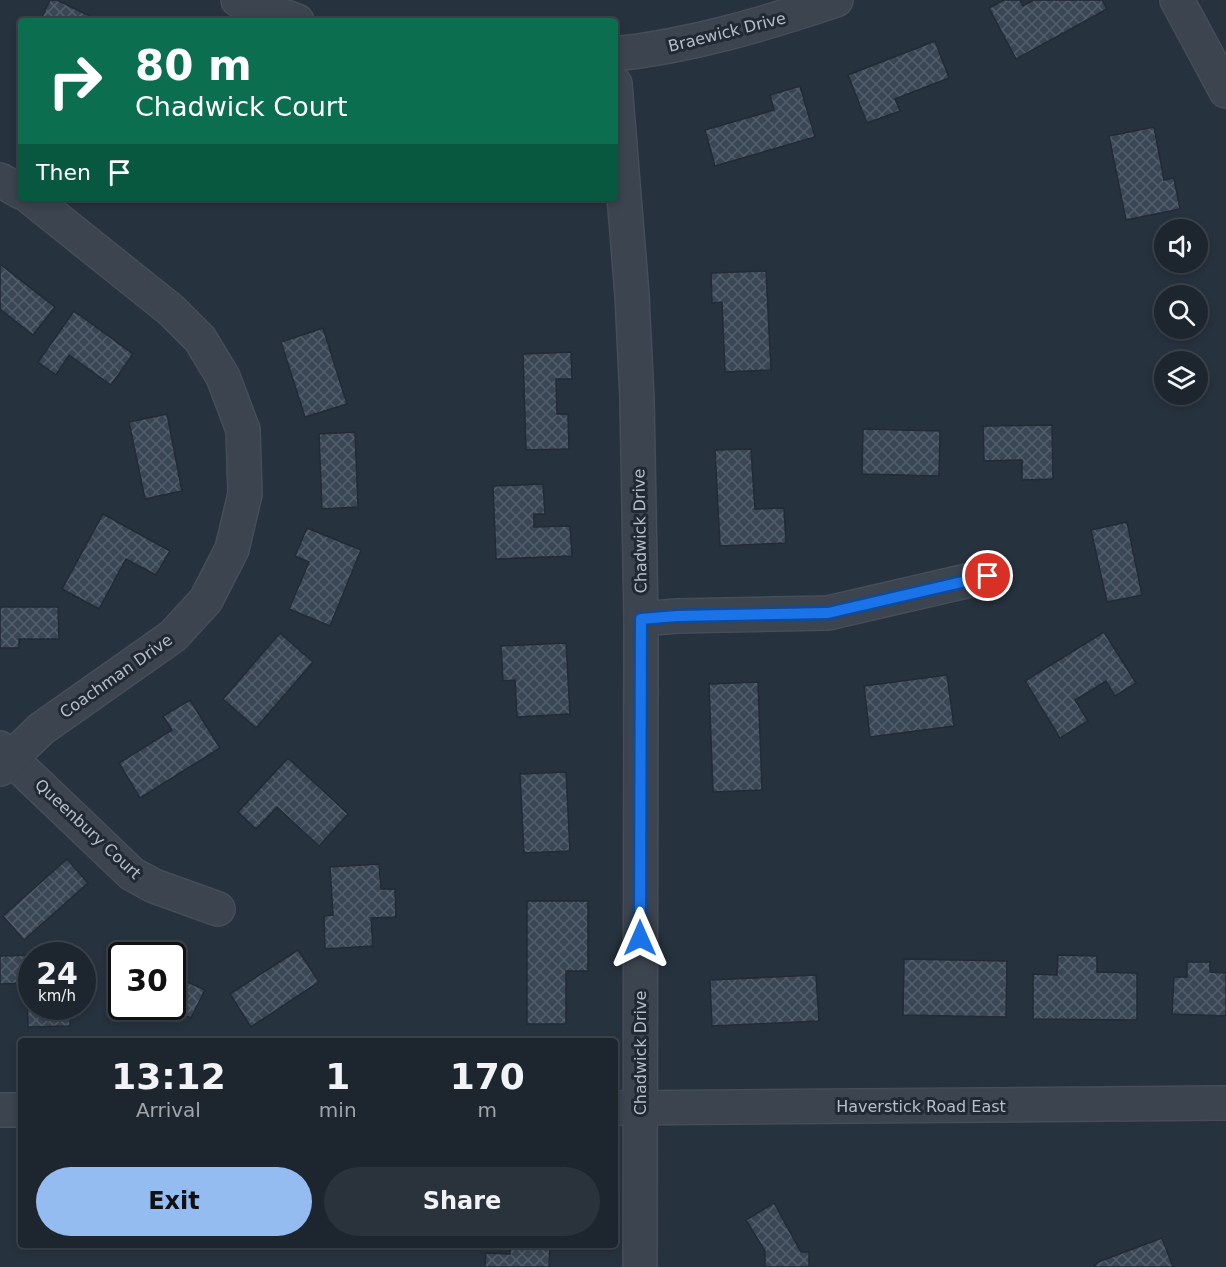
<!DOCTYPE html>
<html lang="en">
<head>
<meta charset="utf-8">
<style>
  :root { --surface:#1d262f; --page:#2a323b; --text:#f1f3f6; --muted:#a0a5aa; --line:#3b434b; --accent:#95bcf1 }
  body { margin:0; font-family:"DejaVu Sans",sans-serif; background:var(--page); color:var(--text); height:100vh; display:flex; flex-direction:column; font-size:22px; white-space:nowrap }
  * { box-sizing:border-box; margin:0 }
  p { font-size:20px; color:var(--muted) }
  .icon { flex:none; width:33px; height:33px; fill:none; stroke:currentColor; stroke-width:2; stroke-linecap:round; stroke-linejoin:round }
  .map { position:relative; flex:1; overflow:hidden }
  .sheet { position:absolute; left:18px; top:1038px; width:600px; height:210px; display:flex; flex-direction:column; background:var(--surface); border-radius:6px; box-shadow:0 3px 9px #0003,0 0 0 2px var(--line) }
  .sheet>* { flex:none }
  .hud { position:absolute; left:18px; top:18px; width:600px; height:183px; border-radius:6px; box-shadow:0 3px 9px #0003,0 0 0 2px var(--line); background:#0b6e4f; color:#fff; overflow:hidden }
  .fabs { position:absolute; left:1154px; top:219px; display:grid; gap:12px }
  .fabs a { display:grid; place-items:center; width:54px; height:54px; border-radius:50%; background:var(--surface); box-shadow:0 3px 9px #0003,0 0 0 2px var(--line); font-size:30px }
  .speed { position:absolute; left:18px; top:942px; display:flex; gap:12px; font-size:30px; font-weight:700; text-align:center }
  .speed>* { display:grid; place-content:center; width:78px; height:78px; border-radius:50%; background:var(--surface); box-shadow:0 3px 9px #0003,0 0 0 2px var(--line); line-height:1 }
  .speed small { font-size:15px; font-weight:400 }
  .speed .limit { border:3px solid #111; border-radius:9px; background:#fff; color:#111 }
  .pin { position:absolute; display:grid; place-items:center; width:51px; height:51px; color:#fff; margin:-26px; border:3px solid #fff; border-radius:50%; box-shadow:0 2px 6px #0007 }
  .me { position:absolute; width:66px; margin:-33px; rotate:0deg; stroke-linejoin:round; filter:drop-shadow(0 0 4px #0008) }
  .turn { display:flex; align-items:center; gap:21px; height:126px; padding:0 18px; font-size:27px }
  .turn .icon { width:78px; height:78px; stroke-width:2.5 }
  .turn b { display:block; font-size:42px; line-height:51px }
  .then { display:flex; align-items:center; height:57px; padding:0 18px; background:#0003; gap:12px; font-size:22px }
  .eta { display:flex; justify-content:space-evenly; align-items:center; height:102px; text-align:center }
  .eta b { font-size:36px; font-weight:700; line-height:42px }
  .button { display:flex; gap:12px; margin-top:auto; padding:12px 18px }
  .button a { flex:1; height:69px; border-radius:36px; background:var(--accent); color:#111; font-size:24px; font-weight:700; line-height:69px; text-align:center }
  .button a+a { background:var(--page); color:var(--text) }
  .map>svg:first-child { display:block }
  .building { fill:url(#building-cross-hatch); stroke:#222b36; stroke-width:1.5 }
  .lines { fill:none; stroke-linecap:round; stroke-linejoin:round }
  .minor-casing { stroke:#454d58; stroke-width:36 }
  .minor { stroke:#3b444f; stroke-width:33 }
  .route-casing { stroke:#114b97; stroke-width:15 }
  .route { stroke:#1a73e8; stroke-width:10 }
  .labels { text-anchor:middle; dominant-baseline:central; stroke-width:6; stroke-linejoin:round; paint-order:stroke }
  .street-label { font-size:16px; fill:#b8bfc9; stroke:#202934 }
</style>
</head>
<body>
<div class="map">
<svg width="1226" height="1267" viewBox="0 0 1226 1267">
  <defs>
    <pattern id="building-cross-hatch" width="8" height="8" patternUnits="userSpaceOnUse" patternTransform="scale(1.5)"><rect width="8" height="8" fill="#394654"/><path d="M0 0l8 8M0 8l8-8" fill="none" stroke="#545f6b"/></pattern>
  </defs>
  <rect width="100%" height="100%" fill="#27323f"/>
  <g class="building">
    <path d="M50 0H57L100 21H40Z"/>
    <path d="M1004 0H1020L1023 6 1034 0H1102L1107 9 1016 59 989 8Z"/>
    <path d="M935 41 949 78 895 99 900 111 867 123 848 75Z"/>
    <path d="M800 86 815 137 715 166 705 130 774 110 770 95Z"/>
    <path d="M1154 127 1164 180 1174 178 1180 209 1126 220 1109 136Z"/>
    <path d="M0 264 55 307 33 335 0 309Z"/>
    <path d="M766 271 771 370 725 372 722 302 712 303 711 273Z"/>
    <path d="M74 311 133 354 111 385 69 355 56 375 38 362Z"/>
    <path d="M323 328 347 404 305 417 281 342Z"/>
    <path d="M571 352 572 379H556L557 414H568L569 449 526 450 523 354Z"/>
    <path d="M167 414 182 491 145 499 129 422Z"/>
    <path d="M1052 425 1053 479 1022 480V460L984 461 983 426Z"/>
    <path d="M863 429 940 431 939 476 862 474Z"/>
    <path d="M355 432 358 507 322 509 319 434Z"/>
    <path d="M751 449 755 509 784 508 786 543 720 546 715 450Z"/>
    <path d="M543 484 545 514H534V527L570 526 572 556 496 559 493 486Z"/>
    <path d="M103 514 170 551 156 575 126 559 99 609 62 589Z"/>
    <path d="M1127 522 1142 595 1107 602 1091 530Z"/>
    <path d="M307 528 361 550 330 626 289 609 309 562 295 556Z"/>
    <path d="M0 607H58L59 639H19V648H0Z"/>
    <path d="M1104 632 1136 683 1115 696 1106 681 1075 700 1088 721 1060 738 1025 681Z"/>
    <path d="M280 633 313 662 256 728 223 699Z"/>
    <path d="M566 643 570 714 517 717 515 680 503 681 501 646Z"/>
    <path d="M947 675 954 726 870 737 864 686Z"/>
    <path d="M758 682 762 790 713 792 709 684Z"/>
    <path d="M190 700 220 748 140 798 119 763 172 730 163 716Z"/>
    <path d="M288 758 348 814 319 846 277 807 256 829 238 812Z"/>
    <path d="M566 772 570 851 524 853 520 774Z"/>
    <path d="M67 859 88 883 24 940 3 916Z"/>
    <path d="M379 864 381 889H395L396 917 371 918 373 946 325 949 324 916 333 915 330 867Z"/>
    <path d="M527 901H588V971H566V1024H527Z"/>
    <path d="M298 950 319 982 251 1027 230 994Z"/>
    <path d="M68 954 32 956V1006H70V1026L28 1027 27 983 0 984V956Z"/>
    <path d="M1058 955 1097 956V972L1137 973V1020L1033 1019V974L1057 975Z"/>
    <path d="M904 959 1007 961 1006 1017 903 1015Z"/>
    <path d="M1187 962H1210V972L1226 973V1016L1172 1014 1174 977H1187Z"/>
    <path d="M172 975 205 990 191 1018 166 1006H172Z"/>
    <path d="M816 975 819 1021 712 1026 710 980Z"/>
    <path d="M774 1203 801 1252H809V1267H765V1251L746 1220Z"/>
    <path d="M1162 1238 1173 1267H1094L1098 1262Z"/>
    <path d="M510 1245H550L549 1267H485L486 1253 510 1254Z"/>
  </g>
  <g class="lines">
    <defs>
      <g id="minor">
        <path d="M238 0 297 21"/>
        <path d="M1177 0 1226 91"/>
        <path d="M615 54C691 46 764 24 836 0"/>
        <path d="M615 84 632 295 637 399 641 619 640 1267"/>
        <path d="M0 180 21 192"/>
        <path d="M641 619 677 616 828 613 988 576"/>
        <path d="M0 748 132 874 154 886 218 909"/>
        <path d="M0 769 41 729 173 636 206 600 232 549 245 494 243 430 223 377 200 339 171 310 31 198"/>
        <path d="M615 1108 1226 1103"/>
        <path d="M0 1110H21"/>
      </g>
    </defs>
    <use href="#minor" class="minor-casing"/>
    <use href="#minor" class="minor"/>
  </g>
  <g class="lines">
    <defs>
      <path id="route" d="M640 938 641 619 677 616 828 613 988 576"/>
    </defs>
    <use href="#route" class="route-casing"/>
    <use href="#route" class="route"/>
  </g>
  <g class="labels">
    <g class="street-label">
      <text transform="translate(727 32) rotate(-14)">Braewick Drive</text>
      <text transform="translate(640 531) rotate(-91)">Chadwick Drive</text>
      <text transform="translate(116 676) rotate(-35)">Coachman Drive</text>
      <text transform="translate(88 829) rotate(43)">Queenbury Court</text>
      <text transform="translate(640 1053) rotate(-90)">Chadwick Drive</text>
      <text x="921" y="1106">Haverstick Road East</text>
    </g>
  </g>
</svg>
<div class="fabs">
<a><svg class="icon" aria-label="sound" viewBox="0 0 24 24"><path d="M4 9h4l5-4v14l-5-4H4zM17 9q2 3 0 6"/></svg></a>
<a><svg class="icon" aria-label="search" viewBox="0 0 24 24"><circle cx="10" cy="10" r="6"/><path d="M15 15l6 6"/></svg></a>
<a><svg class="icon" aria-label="layers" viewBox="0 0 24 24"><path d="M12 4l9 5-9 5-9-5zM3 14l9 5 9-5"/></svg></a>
</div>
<div class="speed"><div>24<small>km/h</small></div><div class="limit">30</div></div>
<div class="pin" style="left:988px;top:576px;background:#d93025"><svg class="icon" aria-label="arrive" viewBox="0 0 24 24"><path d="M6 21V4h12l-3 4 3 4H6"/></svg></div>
<svg class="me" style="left:640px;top:938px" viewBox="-20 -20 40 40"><path d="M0-17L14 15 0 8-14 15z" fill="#1a73e8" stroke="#fff" stroke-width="4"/></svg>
<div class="hud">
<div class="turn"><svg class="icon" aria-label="right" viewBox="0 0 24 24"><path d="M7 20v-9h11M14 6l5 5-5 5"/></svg><div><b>80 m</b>Chadwick Court</div></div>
<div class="then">Then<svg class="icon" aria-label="arrive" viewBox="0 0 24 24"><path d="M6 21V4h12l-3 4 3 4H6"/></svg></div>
</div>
<section class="sheet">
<div class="eta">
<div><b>13:12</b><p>Arrival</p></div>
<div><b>1</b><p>min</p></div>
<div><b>170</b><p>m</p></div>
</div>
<div class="button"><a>Exit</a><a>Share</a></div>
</section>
</div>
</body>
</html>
